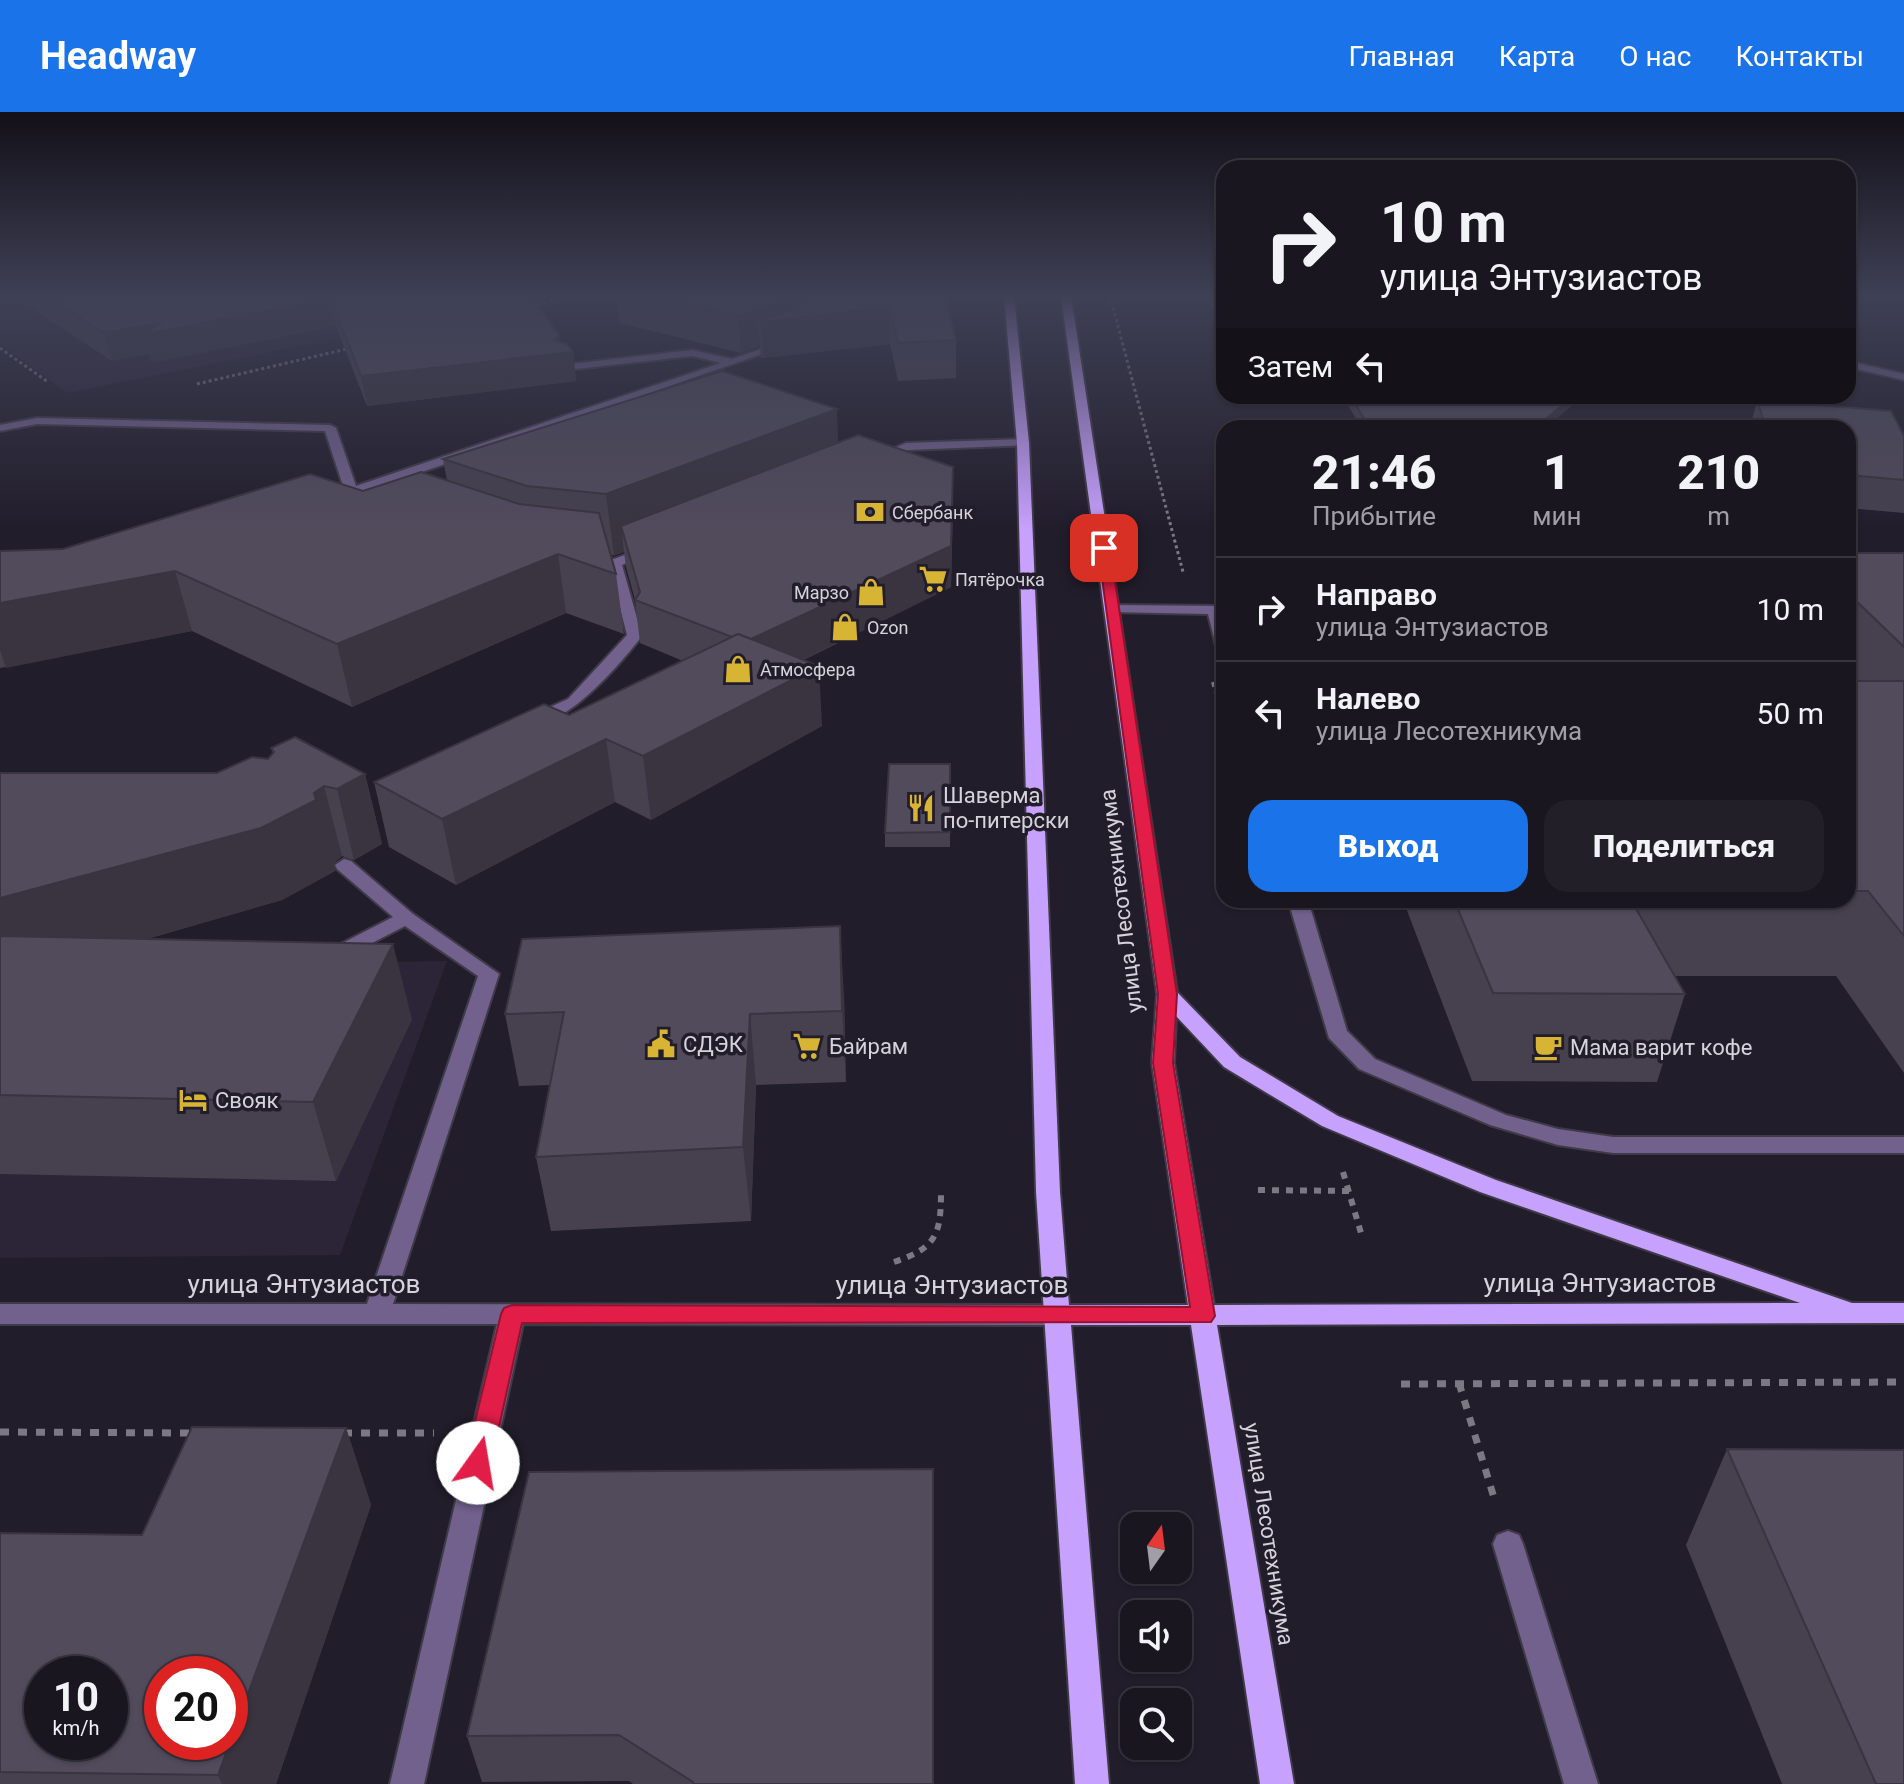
<!DOCTYPE html>
<html lang="ru">
<head>
<meta charset="utf-8">
<style>
  :root { --surface:#1a1620; --page:#231f29; --text:#f1f3f6; --muted:#9f9fa5; --line:#38353e; --accent:#1a73e8 }
  body { margin:0; font-family:Roboto,sans-serif; background:var(--page); color:var(--text); height:100vh; display:flex; flex-direction:column; font-size:30px; white-space:nowrap }
  * { box-sizing:border-box; margin:0 }
  p { font-size:26px; color:var(--muted) }
  .icon { flex:none; width:44px; height:44px; fill:none; stroke:currentColor; stroke-width:2; stroke-linecap:round; stroke-linejoin:round }
  .map { position:relative; flex:1; overflow:hidden }
  .panel { position:absolute; left:1216px; top:308px; width:640px; height:488px; display:flex; flex-direction:column; background:var(--surface); border-radius:24px; box-shadow:0 2px 6px #0004,0 0 0 2px var(--line) }
  .panel>* { flex:none }
  .top-card { position:absolute; left:1216px; top:48px; width:640px; height:244px; border-radius:24px; box-shadow:0 2px 6px #0004,0 0 0 2px var(--line); background:#1a1620; color:var(--text); overflow:hidden }
  .needle { width:52px; rotate:14deg }
  .buttons { position:absolute; left:1120px; top:1400px; display:grid; gap:16px }
  .buttons a { display:grid; place-items:center; width:72px; height:72px; border-radius:16px; background:var(--surface); box-shadow:0 2px 6px #0004,0 0 0 2px var(--line); font-size:40px }
  .speed { position:absolute; left:24px; top:1544px; display:flex; gap:16px; font-size:40px; font-weight:700; text-align:center }
  .speed>* { display:grid; place-content:center; width:104px; height:104px; border-radius:50%; background:var(--surface); box-shadow:0 2px 6px #0004,0 0 0 2px var(--line); line-height:1 }
  .speed small { font-size:20px; font-weight:400 }
  .speed .limit { border:12px solid #d22; background:#fff; color:#111 }
  .pin { position:absolute; display:grid; place-items:center; width:68px; height:68px; color:#fff; margin:-34px; border-radius:16px; box-shadow:0 4px 12px #0006 }
  .me { position:absolute; width:88px; margin:-44px; rotate:13deg; stroke-linejoin:round; filter:drop-shadow(0 0 6px #0008) }
  .turn { display:flex; align-items:center; gap:28px; height:168px; padding:0 32px; font-size:36px }
  .turn .icon { width:104px; height:104px; stroke-width:2.5 }
  .turn b { display:block; font-size:56px; line-height:68px }
  .then { display:flex; align-items:center; height:76px; padding:0 32px; background:#0003; gap:16px; font-size:30px }
  .eta { display:flex; justify-content:space-evenly; align-items:center; height:136px; text-align:center }
  .eta b { font-size:48px; font-weight:800; line-height:56px }
  .primary-button { display:flex; gap:16px; margin-top:auto; padding:16px 32px }
  .primary-button a { flex:1; height:92px; border-radius:24px; background:var(--accent); color:#fff; font-size:32px; font-weight:800; line-height:92px; text-align:center }
  .primary-button a+a { background:var(--page); color:var(--text) }
  ul { padding:0; list-style:none }
  li { display:flex; align-items:center; gap:24px; height:104px; padding:0 32px; border-top:2px solid var(--line) }
  li div { flex:1 }
  li b { display:block; font-size:30px }
  li em { font-style:normal }
  header { display:flex; align-items:center; gap:48px; box-sizing:border-box; height:112px; padding:0 40px; background:var(--accent); color:#fff }
  header strong { font-size:38px }
  nav { display:flex; gap:44px; margin-inline-start:auto; font-size:28px }
  .map>svg:first-child { display:block }
  .built { fill:#2c2538 }
  .lines { fill:none; stroke-linecap:round; stroke-linejoin:round }
  .minor-casing { stroke:#3f3a47; stroke-width:4 }
  .major-casing { stroke:#3f3a47; stroke-width:4 }
  .path-far3 { stroke:#7c7984; stroke-width:3; stroke-dasharray:3 3; stroke-linecap:butt }
  .path-far2 { stroke:#7c7984; stroke-width:4; stroke-dasharray:5 5; stroke-linecap:butt }
  .path-far1 { stroke:#7c7984; stroke-width:6; stroke-dasharray:7 7; stroke-linecap:butt }
  .path { stroke:#7c7984; stroke-width:7; stroke-dasharray:9 9; stroke-linecap:butt }
  .minor { fill:#72618d; fill-rule:evenodd }
  .major { fill:#c7a1fe; fill-rule:evenodd }
  .wall { fill:#46404f }
  .shaded-wall { fill:#393440 }
  .building { fill:#514b5c; stroke:#393440; stroke-width:2; fill-rule:evenodd }
  .route { fill:#e11d48; stroke:#92132f; stroke-width:2 }
  .labels { text-anchor:middle; dominant-baseline:central; stroke-width:7; stroke-linejoin:round; paint-order:stroke }
  .far-poi-label { font-size:18px; fill:#d6d3dd; stroke:#221d2b; text-anchor:start }
  .poi-label { font-size:22px; fill:#d6d3dd; stroke:#221d2b; text-anchor:start }
  .street-label { font-size:22px; fill:#d6d3dd; stroke:#221d2b }
  .near-street-label { font-size:26px; fill:#d6d3dd; stroke:#221d2b }
</style>
</head>
<body>
<header>
<strong>Headway</strong>
<nav><a>Главная</a><a>Карта</a><a>О нас</a><a>Контакты</a></nav>
</header>
<div class="map">
<svg width="1904" height="1672" viewBox="0 0 1904 1672">
  <rect width="100%" height="100%" fill="#221d2b"/>
  <g class="built">
    <path d="M0 184H548L67 281 0 232Z"/>
    <path d="M447 849 340 1143 0 1146V857Z"/>
  </g>
  <g class="lines">
    <defs>
      <g id="minor">
        <path d="M782 230 791 232 364 380 378 387 372 391 345 380 325 319 37 312 0 319V313L37 306 330 313 336 316 356 374 721 251 692 244 566 258 561 255 562 253 692 238 732 247Z"/>
        <path d="M1848 249 1904 262V268L1848 255Z"/>
        <path d="M1023 327 1027 329V333L908 338 874 351 868 347 906 331Z"/>
        <path d="M643 436 655 439 622 453 642 524C622 550 564 619 528 611V605L568 587 627 523 609 454 586 452 579 448 586 444 614 447Z"/>
        <path d="M1113 493 1224 494V539L1216 534 1208 502 1108 500V494Z"/>
        <path d="M344 747 351 749 413 802 499 862 393 1192 1059 1193 1068 1196 1072 1203 1068 1210 1059 1213 523 1212 424 1672H390L497 1212H0V1192H367L478 864 405 814 341 847H327L324 843 327 839 393 805 337 757 335 753Z"/>
        <path d="M1288 788H1308L1347 919 1375 947 1506 1003 1558 1017 1613 1025H1904V1041H1613L1558 1033 1490 1013 1359 957 1329 926Z"/>
        <path d="M1508 1419 1519 1423 1523 1432 1598 1672H1564L1493 1432 1497 1423Z"/>
      </g>
      <path id="major" d="M1004 184H1014L1029 331 1060 1080 1069 1193H1188L1152 951 1157 882 1061 184H1071L1177 880 1240 945 1338 1004 1496 1068 1852 1191H1904V1211L1217 1213 1294 1672H1260L1191 1213H1071L1109 1672H1075L1036 1080 1017 331ZM1176 904 1224 955 1322 1014 1480 1080 1800 1191 1214 1193 1174 951Z"/>
    </defs>
    <use href="#minor" class="minor-casing"/>
    <use href="#major" class="major-casing"/>
    <g class="path-far3">
      <path d="M1110 184 1183 460"/>
      <path d="M1895 184 1904 189"/>
      <path d="M532 194 575 184"/>
      <path d="M0 236 48 270"/>
      <path d="M197 272 351 236"/>
    </g>
    <path class="path-far2" d="M1213 570 1224 612"/>
    <g class="path-far1">
      <path d="M1343 1060 1361 1121"/>
      <path d="M1258 1078 1349 1079"/>
      <path d="M894 1150C936 1136 941 1123 941 1080"/>
    </g>
    <g class="path">
      <path d="M1459 1271 1495 1389"/>
      <path d="M1401 1272 1904 1270"/>
      <path d="M0 1320 193 1321"/>
      <path d="M343 1321H434"/>
    </g>
    <use href="#minor" class="minor"/>
    <use href="#major" class="major"/>
  </g>
  <g class="wall">
    <path d="M13 184H530L560 230 573 240 576 269 367 294 336 214 152 251 149 242 112 249Z"/>
    <path d="M617 184H945L956 228V266L898 269 890 232 764 246H761L760 234 741 241 620 211Z"/>
    <path d="M1204 184H1224V196H1210Z"/>
    <path d="M1342 284H1583L1545 316H1362Z"/>
    <path d="M1757 288 1904 324V401L1848 396V316H1750Z"/>
    <path d="M838 331 953 394 951 475 804 548 822 614 651 708 615 690 456 773 389 735 374 670 569 603 683 549 640 531 635 488 626 455 624 440 611 444 616 462 624 522 566 501 352 595 192 519 0 556V439L63 437 447 369 443 347Z"/>
    <path d="M1848 441H1904V961L1836 864H1675L1685 882 1657 970 1472 969 1403 788H1848Z"/>
    <path d="M271 636 365 662 382 732 354 748 342 744 333 752 335 759 282 788 147 827 412 907 336 1069 0 1062V661H217L268 647 273 642Z"/>
    <path d="M950 652V735H885V721Z"/>
    <path d="M844 884 846 970 756 973 751 1109 551 1119 536 1045 550 973 519 974 505 902Z"/>
    <path d="M346 1316 371 1393 276 1672H0V1421L142 1423Z"/>
    <path d="M1727 1337 1904 1672H1782L1686 1433Z"/>
    <path d="M529 1360 934 1672H633L629 1669 482 1670 467 1624Z"/>
  </g>
  <g class="shaded-wall">
    <path d="M331 187 336 214 152 251 149 242 112 249 104 221 163 210Z"/>
    <path d="M791 187 792 206 889 195 890 232 764 246 761 210 758 209 760 234 741 241 738 204Z"/>
    <path d="M559 222 561 241 573 240 576 269 367 294 361 264 554 228Z"/>
    <path d="M1573 284H1583L1545 316H1535Z"/>
    <path d="M837 297 839 354 621 414 624 440 614 444 606 382Z"/>
    <path d="M953 355 951 475 748 575 745 530Z"/>
    <path d="M558 442 566 501 352 595 337 532Z"/>
    <path d="M175 459 192 519 6 556 0 538V491Z"/>
    <path d="M819 554 822 614 651 708 643 644Z"/>
    <path d="M606 627 615 690 456 773 442 707Z"/>
    <path d="M365 662 382 732 354 748 337 677Z"/>
    <path d="M324 674 342 744 333 752 335 759 282 788 0 869V786L314 681Z"/>
    <path d="M840 814 844 884 846 970 842 899Z"/>
    <path d="M393 832 412 907 336 1069 313 990Z"/>
    <path d="M750 902 756 973 751 1109 743 1035Z"/>
    <path d="M346 1316 371 1393 276 1672H222L218 1663Z"/>
  </g>
  <g class="building">
    <path d="M45 184H530L559 222 554 228 567 232 573 240 361 264 331 187 144 222 163 210 104 221Z"/>
    <path d="M652 184H945L956 228 898 231 889 195 761 210 758 209 802 195 804 191 791 187 738 204Z"/>
    <path d="M1210 184H1224V187H1211Z"/>
    <path d="M722 259 837 297 606 382 527 374 443 347Z"/>
    <path d="M1350 284H1573L1535 316H1370Z"/>
    <path d="M1757 288 1891 299 1904 324V368L1848 363V316H1766Z"/>
    <path d="M858 323 953 355 951 434 751 527 738 522 732 525 635 488 640 480 621 414Z"/>
    <path d="M421 360 519 392 599 401 616 462 558 442 337 532 175 459 0 491V439L63 437 310 362 363 379Z"/>
    <path d="M1848 441H1904V535L1848 481Z"/>
    <path d="M738 522 819 554 643 644 606 627 442 707 374 670 544 592 569 603Z"/>
    <path d="M1848 569H1904V824L1868 779H1848Z"/>
    <path d="M295 625 365 662 337 677 324 674 314 681 316 688 261 716 0 786V661H217L252 645 268 647 274 640 271 636Z"/>
    <path d="M889 652H950V720L885 721Z"/>
    <path d="M1454 788H1631L1685 882 1493 881Z"/>
    <path d="M840 814 842 899 750 902 743 1035 536 1045 564 900 505 902 522 827Z"/>
    <path d="M0 824 393 832 313 990 0 983Z"/>
    <path d="M192 1315 346 1316 218 1663 0 1660V1421L142 1423ZM42 1562H110V1630H42ZM162 1562H230V1630H162Z"/>
    <path d="M1727 1337 1904 1338V1672H1876Z"/>
    <path d="M933 1357V1672H693V1670L619 1623 467 1624 529 1360Z"/>
  </g>
  <linearGradient id="sky" x2="0" y2="1"><stop stop-color="#131018"/><stop offset="0.44" stop-color="#3e4055"/><stop offset="1" stop-color="#3e4055" stop-opacity="0"/></linearGradient>
  <rect width="1904" height="418" fill="url(#sky)"/>
  <path class="route" d="M1104 433 1110 436 1177 882 1173 951 1215 1204 1211 1210 522 1211 491 1351 488 1358 478 1361 469 1358 465 1351 501 1202 504 1196 512 1193 1190 1195 1153 951 1158 882 1098 436Z"/>
  <defs>
    <symbol id="bank-bare" viewBox="-9 -9 18 18"><path d="M-6-4H6V4H-6ZM0-2.3a2.3 2.3 0 1 0 0 4.6a2.3 2.3 0 1 0 0-4.6Z" fill="#d8b434" stroke="#221d2b" stroke-width="2.5" paint-order="stroke"/></symbol>
    <symbol id="supermarket-bare" viewBox="-9 -9 18 18"><path d="M-6-5.5h2.5l.6 2H6L4.5 2H-2.5L-4.4-4H-6ZM-1.5 3.2a1.3 1.3 0 1 0 .1 0ZM3 3.2a1.3 1.3 0 1 0 .1 0Z" fill="#d8b434" stroke="#221d2b" stroke-width="2.5" paint-order="stroke"/></symbol>
    <symbol id="shop-bare" viewBox="-9 -9 18 18"><path d="M-5-2.5h2.3a2.7 3.5 0 0 1 5.4 0H5L5.5 6h-11ZM-1.5-2.5h3a1.5 2.3 0 0 0-3 0Z" fill="#d8b434" stroke="#221d2b" stroke-width="2.5" paint-order="stroke"/></symbol>
    <symbol id="restaurant-bare" viewBox="-9 -9 18 18"><path d="M-5-6h1v4h1v-4h1v4h1v-4h1v5L-1.5 .5V6h-2V.5L-5-1ZM5-6V6H3V1.5H1.5Q1.5-4 5-6Z" fill="#d8b434" stroke="#221d2b" stroke-width="2.5" paint-order="stroke"/></symbol>
    <symbol id="civic-bare" viewBox="-9 -9 18 18"><path d="M-.6-6.5H3V-4.5H.6V-3L4-1V1h2V6H-6V1h2V-1L-.6-3ZM-1.2 2.5V6h2.4V2.5Z" fill="#d8b434" stroke="#221d2b" stroke-width="2.5" paint-order="stroke"/></symbol>
    <symbol id="cafe-bare" viewBox="-9 -9 18 18"><path d="M-5.5-4.5H6V0H3Q3 3.5 0 3.5H-2.5Q-5.5 3.5-5.5 0ZM3-3.2v2h1.7v-2ZM-6 4.5H4V6H-6Z" fill="#d8b434" stroke="#221d2b" stroke-width="2.5" paint-order="stroke"/></symbol>
    <symbol id="hotel-bare" viewBox="-9 -9 18 18"><path d="M-6-4.5h1.5V1H6V5H4.5V3h-9V5H-6ZM-4 0a1.8 1.8 0 1 1 3.6 0ZM.5 0V-2.5h3Q6-2.5 6 0Z" fill="#d8b434" stroke="#221d2b" stroke-width="2.5" paint-order="stroke"/></symbol>
  </defs>
  <g fill-rule="evenodd">
    <use href="#bank-bare" x="850" y="380" width="40" height="40"/>
    <use href="#supermarket-bare" x="913" y="447" width="40" height="40"/>
    <use href="#shop-bare" x="851" y="460" width="40" height="40"/>
    <use href="#shop-bare" x="825" y="495" width="40" height="40"/>
    <use href="#shop-bare" x="718" y="537" width="40" height="40"/>
    <use href="#restaurant-bare" x="901" y="676" width="40" height="40"/>
    <use href="#civic-bare" x="641" y="912" width="40" height="40"/>
    <use href="#supermarket-bare" x="787" y="914" width="40" height="40"/>
    <use href="#cafe-bare" x="1528" y="915" width="40" height="40"/>
    <use href="#hotel-bare" x="173" y="968" width="40" height="40"/>
  </g>
  <g class="labels">
    <g class="far-poi-label">
      <text x="892" y="400">Сбербанк</text>
      <text x="955" y="467">Пятёрочка</text>
      <text x="849" y="480" text-anchor="end">Марзо</text>
      <text x="867" y="515">Ozon</text>
      <text x="760" y="557">Атмосфера</text>
    </g>
    <g class="poi-label">
      <text x="943" y="683">Шаверма<tspan x="943" dy="25">по-питерски</tspan></text>
      <text x="683" y="932">СДЭК</text>
      <text x="829" y="934">Байрам</text>
      <text x="1570" y="935">Мама варит кофе</text>
      <text x="215" y="988">Свояк</text>
    </g>
    <g class="street-label">
      <text transform="translate(1121 789) rotate(-97)">улица Лесотехникума</text>
      <text transform="translate(1269 1422) rotate(81)">улица Лесотехникума</text>
    </g>
    <g class="near-street-label">
      <text x="1600" y="1171">улица Энтузиастов</text>
      <text x="304" y="1172">улица Энтузиастов</text>
      <text x="952" y="1173">улица Энтузиастов</text>
    </g>
  </g>
</svg>
<div class="buttons">
<a><svg class="needle" viewBox="-14 -14 28 28"><path d="M0-13l5 13h-10z" fill="#e53935"/><path d="M0 13l5-13h-10z" fill="#9f9fa5"/></svg></a>
<a><svg class="icon" aria-label="sound" viewBox="0 0 24 24"><path d="M4 9h4l5-4v14l-5-4H4zM17 9q2 3 0 6"/></svg></a>
<a><svg class="icon" aria-label="search" viewBox="0 0 24 24"><circle cx="10" cy="10" r="6"/><path d="M15 15l6 6"/></svg></a>
</div>
<div class="speed"><div>10<small>km/h</small></div><div class="limit">20</div></div>
<div class="pin" style="left:1104px;top:436px;background:#d93025"><svg class="icon" aria-label="arrive" viewBox="0 0 24 24"><path d="M6 21V4h12l-3 4 3 4H6"/></svg></div>
<svg class="me" style="left:478px;top:1351px" viewBox="-20 -20 40 40"><circle r="19" fill="#fff"/><path d="M0-13L10 11 0 6-10 11z" fill="#e11d48"/></svg>
<div class="top-card">
<div class="turn"><svg class="icon" aria-label="right" viewBox="0 0 24 24"><path d="M7 20v-9h11M14 6l5 5-5 5"/></svg><div><b>10 m</b>улица Энтузиастов</div></div>
<div class="then">Затем<svg class="icon" aria-label="left" viewBox="0 0 24 24"><path d="M17 20v-9H6M10 6l-5 5 5 5"/></svg></div>
</div>
<section class="panel">
<div class="eta">
<div><b>21:46</b><p>Прибытие</p></div>
<div><b>1</b><p>мин</p></div>
<div><b>210</b><p>m</p></div>
</div>
<ul>
<li><svg class="icon" aria-label="right" viewBox="0 0 24 24"><path d="M7 20v-9h11M14 6l5 5-5 5"/></svg><div><b>Направо</b><p>улица Энтузиастов</p></div><em>10 m</em></li>
<li><svg class="icon" aria-label="left" viewBox="0 0 24 24"><path d="M17 20v-9H6M10 6l-5 5 5 5"/></svg><div><b>Налево</b><p>улица Лесотехникума</p></div><em>50 m</em></li>
</ul>
<div class="primary-button"><a>Выход</a><a>Поделиться</a></div>
</section>
</div>
</body>
</html>
